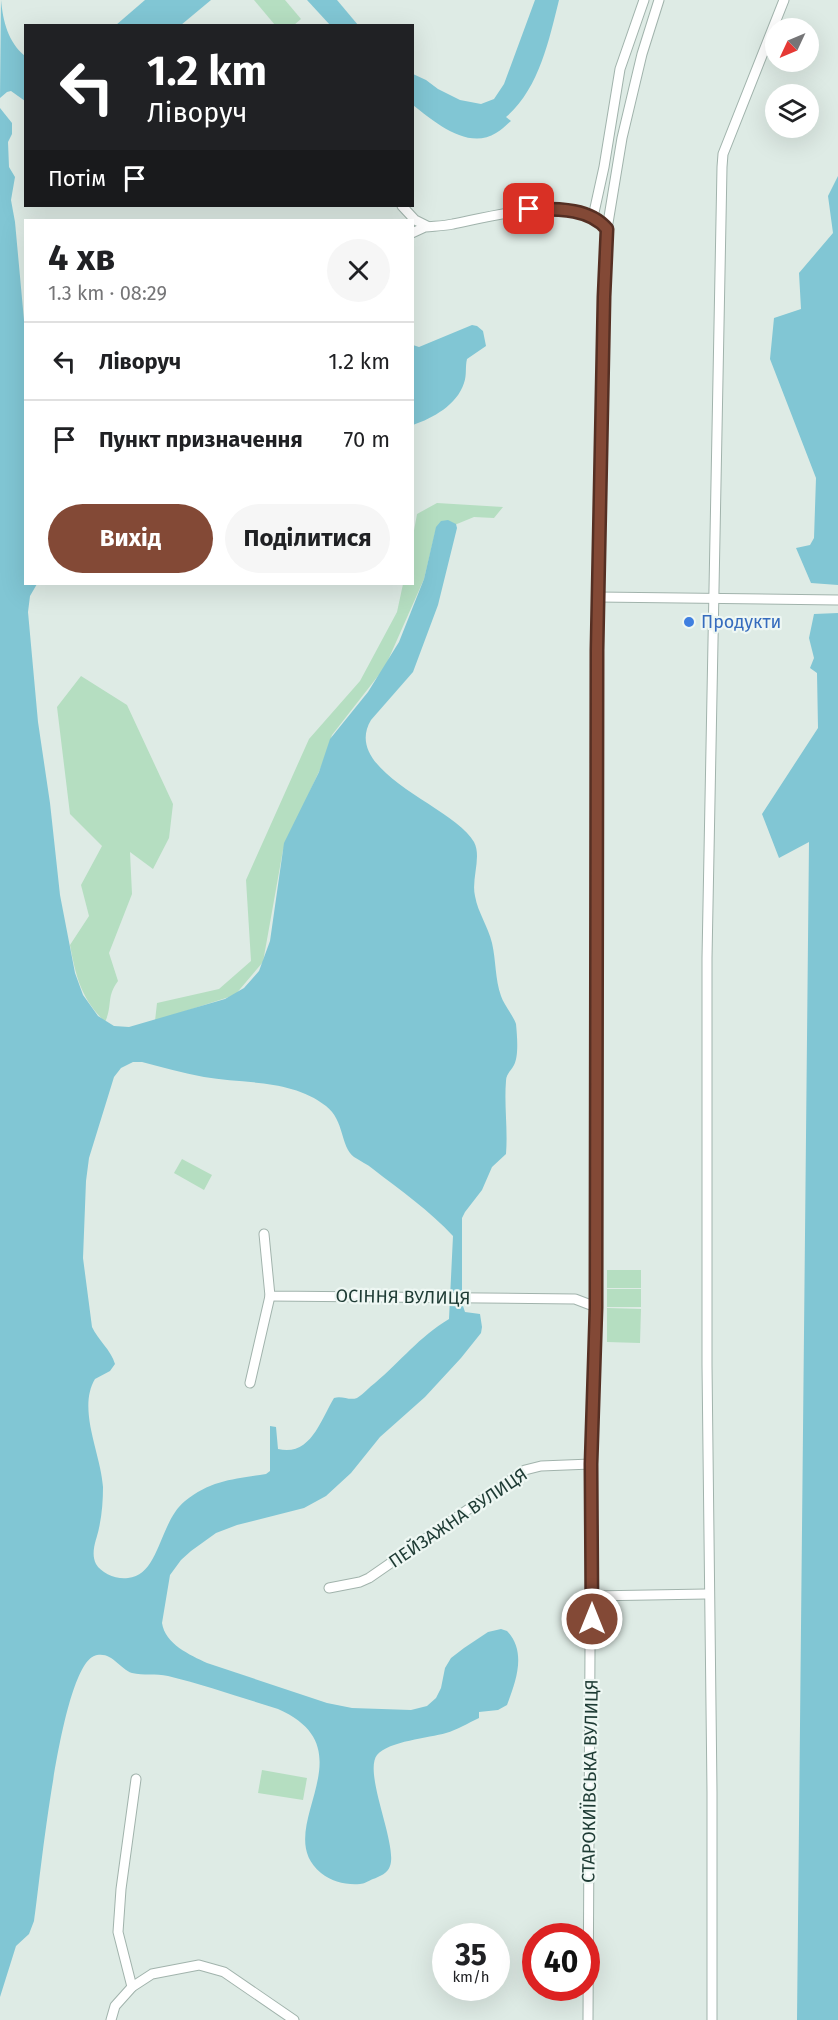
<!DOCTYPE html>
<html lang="uk">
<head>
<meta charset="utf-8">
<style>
  :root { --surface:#fff; --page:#f6f6f6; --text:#202124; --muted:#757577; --line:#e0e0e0; --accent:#834936 }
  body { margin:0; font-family:"Fira Sans",sans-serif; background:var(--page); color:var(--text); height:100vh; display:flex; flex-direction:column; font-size:22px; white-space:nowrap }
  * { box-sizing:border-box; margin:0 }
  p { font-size:20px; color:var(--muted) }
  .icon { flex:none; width:33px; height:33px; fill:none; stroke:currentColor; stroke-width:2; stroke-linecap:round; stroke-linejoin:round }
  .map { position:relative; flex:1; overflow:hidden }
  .details { position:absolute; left:24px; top:219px; width:390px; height:366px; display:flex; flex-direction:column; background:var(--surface); border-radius:0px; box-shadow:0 6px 24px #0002 }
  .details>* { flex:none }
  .top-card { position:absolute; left:24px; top:24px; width:390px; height:183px; border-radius:0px; box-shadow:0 6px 24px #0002; background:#202124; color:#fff; overflow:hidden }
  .needle { width:39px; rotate:226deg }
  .buttons { position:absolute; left:765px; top:18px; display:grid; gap:12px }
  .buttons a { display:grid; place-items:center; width:54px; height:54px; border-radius:50%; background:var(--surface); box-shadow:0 6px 24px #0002; font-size:30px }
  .speed { position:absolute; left:432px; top:1923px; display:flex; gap:12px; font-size:30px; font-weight:700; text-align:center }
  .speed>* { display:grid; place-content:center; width:78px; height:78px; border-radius:50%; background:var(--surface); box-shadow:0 6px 24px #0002; line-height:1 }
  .speed small { font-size:15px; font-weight:400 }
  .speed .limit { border:9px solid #d22; background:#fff; color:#111 }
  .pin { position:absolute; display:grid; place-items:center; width:51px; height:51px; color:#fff; margin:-26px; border-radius:12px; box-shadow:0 3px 9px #0006 }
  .me { position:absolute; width:66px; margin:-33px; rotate:0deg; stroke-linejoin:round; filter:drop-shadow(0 0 4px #0008) }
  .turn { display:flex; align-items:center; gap:21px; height:126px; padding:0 24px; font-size:27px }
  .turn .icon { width:78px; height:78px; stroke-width:2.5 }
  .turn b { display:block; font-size:42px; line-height:51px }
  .then { display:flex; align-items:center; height:57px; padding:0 24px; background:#0003; gap:12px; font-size:22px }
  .round { display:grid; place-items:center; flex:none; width:63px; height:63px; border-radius:32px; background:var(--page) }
  .head { display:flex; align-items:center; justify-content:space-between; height:102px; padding:0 24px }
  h1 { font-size:36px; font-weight:700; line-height:45px }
  .button { display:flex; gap:12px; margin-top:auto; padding:12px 24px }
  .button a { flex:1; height:69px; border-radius:36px; background:var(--accent); color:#fff; font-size:24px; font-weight:700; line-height:69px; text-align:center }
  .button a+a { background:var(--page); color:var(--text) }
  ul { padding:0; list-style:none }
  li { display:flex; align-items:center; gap:18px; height:78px; padding:0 24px; border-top:2px solid var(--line) }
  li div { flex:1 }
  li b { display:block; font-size:22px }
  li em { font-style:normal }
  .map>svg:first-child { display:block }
  .green { fill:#b5dec1 }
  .water { fill:#81c6d4; fill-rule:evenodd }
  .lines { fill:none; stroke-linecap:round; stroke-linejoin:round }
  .minor-casing { stroke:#a1b3ac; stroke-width:11 }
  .minor { stroke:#fff; stroke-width:9 }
  .route-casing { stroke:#552f23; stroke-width:15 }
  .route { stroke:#834936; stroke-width:10 }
  .shop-dot { fill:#3f7fe0; stroke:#eef7f3; stroke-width:2 }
  .labels { text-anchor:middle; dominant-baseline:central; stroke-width:4.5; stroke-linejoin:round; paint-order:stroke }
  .shop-label { font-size:18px; fill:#366cbe; stroke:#eef7f3; text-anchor:start }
  .street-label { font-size:18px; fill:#1e3b34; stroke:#eef7f3 }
</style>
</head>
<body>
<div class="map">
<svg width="838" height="2020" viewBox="0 0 838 2020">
  <rect width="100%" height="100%" fill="#deebe5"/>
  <g class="green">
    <path d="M254 0H285L301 19 294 25H275Z"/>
    <path d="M437 503 503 507 494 518 474 517 435 533 424 579 385 667 332 735 322 765 283 850 263 962 235 995 155 1021 157 1003 219 989 251 961 246 880 309 739 360 681 397 612 403 584H412L413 536 417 514Z"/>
    <path d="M81 676 127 705 173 804 169 838 153 869 130 852 132 894 109 953 118 981C106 997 113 1005 105 1022 81 998 76 977 70 945L89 916 81 885 102 846 70 814 57 707Z"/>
    <path d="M182 1159 212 1175 204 1190 174 1173Z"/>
    <rect x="607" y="1270" width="34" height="18"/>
    <rect x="607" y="1289" width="34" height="18"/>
    <path d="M607 1308 641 1309 640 1343 607 1342Z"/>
    <path d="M262 1770 307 1778 303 1800 258 1793Z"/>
  </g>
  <g class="water">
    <path d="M1 0C3 21 8 42 25 56V101L11 91 7 92 0 98Z"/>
    <path d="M145 0H211L181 25H116Z"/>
    <path d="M307 0H337L358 25H330Z"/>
    <path d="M535 0H559C549 40 539 89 506 117L511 121C506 125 502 130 496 133 468 151 433 121 413 105V74L426 80 438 89 460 100 481 104 494 99 504 84Z"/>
    <path d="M0 108 12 123V134L8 142 9 167 15 177 11 200 15 222 25 331 26 584H37L30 596 28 612 38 722 50 803 60 895 75 973 83 995 98 1016 114 1026 129 1027 225 999 244 988 259 971 270 941 284 843 319 772 330 739 368 692 399 642 424 579 436 527 441 521 448 520 456 524 457 528 438 605 413 672 371 720C340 772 454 806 474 842 482 857 471 879 475 896 478 913 488 926 492 943 496 960 495 979 501 996 504 1005 514 1017 516 1024 517 1035 519 1056 514 1065 511 1071 506 1074 506 1081 504 1105 508 1129 506 1154L492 1167 482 1190 465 1212 462 1218V1303L465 1312 480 1314 482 1327 481 1333 461 1358 425 1397 380 1437 351 1473 326 1496 304 1508 237 1525 216 1533 191 1551 181 1560 170 1575 162 1623C165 1644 190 1655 207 1663L327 1703 352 1708 411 1710 427 1706 436 1698 441 1688 445 1668 451 1658 464 1648 488 1632 501 1629 507 1631C527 1652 516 1681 507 1705L498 1710 479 1712V1718C468 1723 457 1730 446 1733 429 1738 389 1741 377 1755 363 1773 398 1845 390 1866 388 1873 379 1877 373 1879 368 1881 364 1884 360 1884 346 1885 332 1882 321 1873 268 1830 373 1751 278 1709 242 1698 205 1685 168 1676 156 1673 143 1676 132 1673 119 1668 112 1652 97 1655 60 1660 40 1883 34 1921L29 1934 16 1946 0 1997ZM133 1062H142C162 1067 183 1073 204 1077 244 1084 292 1079 326 1106 345 1121 340 1146 354 1157 360 1161 367 1164 373 1169 400 1190 430 1211 453 1236L449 1319C419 1337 401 1361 375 1383 369 1387 364 1394 357 1398 349 1401 342 1395 334 1398 321 1419 311 1457 278 1449L276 1427 270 1426V1471L266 1474C235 1479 211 1480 185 1501 159 1522 160 1575 128 1578 117 1580 101 1573 96 1564 90 1552 97 1539 99 1528 102 1515 103 1500 103 1487 101 1454 77 1409 95 1379L110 1371 115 1364C111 1350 98 1340 92 1327L83 1258 86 1181 89 1158 114 1077 121 1068Z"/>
    <path d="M838 176V585L811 583 796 548 810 545 814 538 816 478 770 359 774 318 801 309 799 273 833 233 828 196Z"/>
    <path d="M472 325 477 326 483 331 486 346 467 359C465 367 467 375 464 383 457 405 433 418 413 425V345L419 347Z"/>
    <path d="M838 613V2020H797L809 842 779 858 762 814 818 728 817 673 810 668 814 658 809 638 814 614Z"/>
  </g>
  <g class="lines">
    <defs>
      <g id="minor">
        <path d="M402 206 415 220 427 226"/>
        <path d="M593 217 604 167 620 69 644 0"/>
        <path d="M412 233 425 227C434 226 444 226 453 224 494 216 576 192 607 229"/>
        <path d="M598 597 838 600"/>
        <path d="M264 1234 270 1296 575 1299 596 1307"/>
        <path d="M250 1383 270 1296"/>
        <path d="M329 1588 360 1582 369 1578 525 1470 541 1466 591 1464"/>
        <path d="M592 1596 706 1594"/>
        <path d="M132 1987 118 1932 121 1889 136 1779"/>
        <path d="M111 2020 115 2006 132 1987 152 1974 199 1965 224 1972 294 2020"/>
        <path d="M588 2020 591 1464 596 1307 597 650 604 297 607 229 622 138 642 54 659 0"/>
        <path d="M712 2020V1792L707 1365V958L722 167 723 154 784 0"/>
      </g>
    </defs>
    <use href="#minor" class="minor-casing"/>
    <use href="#minor" class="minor"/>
  </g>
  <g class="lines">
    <defs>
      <path id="route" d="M529 209C555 209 589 207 607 229L604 297 597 650 596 1307 591 1464 592 1619"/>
    </defs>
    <use href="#route" class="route-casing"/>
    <use href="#route" class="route"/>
  </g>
  <circle class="shop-dot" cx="689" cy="622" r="6"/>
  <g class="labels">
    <g class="shop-label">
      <text x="701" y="622">Продукти</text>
    </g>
    <g class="street-label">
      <text transform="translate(403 1297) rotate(1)">ОСІННЯ ВУЛИЦЯ</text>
      <text transform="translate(458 1518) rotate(-34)">ПЕЙЗАЖНА ВУЛИЦЯ</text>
      <text transform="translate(590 1781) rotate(-89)">СТАРОКИЇВСЬКА ВУЛИЦЯ</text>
    </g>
  </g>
</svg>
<div class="buttons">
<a><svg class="needle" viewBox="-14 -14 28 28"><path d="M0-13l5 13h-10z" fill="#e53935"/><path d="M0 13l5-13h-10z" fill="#757577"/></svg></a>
<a><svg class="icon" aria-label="layers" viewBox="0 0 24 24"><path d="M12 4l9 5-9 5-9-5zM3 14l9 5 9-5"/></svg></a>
</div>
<div class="speed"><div>35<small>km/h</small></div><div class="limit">40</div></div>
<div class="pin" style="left:529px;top:209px;background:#d93025"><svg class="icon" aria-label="arrive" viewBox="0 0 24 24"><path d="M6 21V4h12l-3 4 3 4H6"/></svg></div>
<svg class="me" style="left:592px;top:1619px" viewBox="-20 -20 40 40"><circle r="17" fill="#834936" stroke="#fff" stroke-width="3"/><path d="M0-11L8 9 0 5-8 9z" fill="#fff"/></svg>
<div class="top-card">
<div class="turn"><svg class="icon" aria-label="left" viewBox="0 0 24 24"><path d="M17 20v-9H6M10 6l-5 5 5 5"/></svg><div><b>1.2 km</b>Ліворуч</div></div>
<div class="then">Потім<svg class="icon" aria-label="arrive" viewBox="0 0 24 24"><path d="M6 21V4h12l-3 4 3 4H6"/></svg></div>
</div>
<section class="details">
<div class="head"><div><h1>4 хв</h1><p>1.3 km · 08:29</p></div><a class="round"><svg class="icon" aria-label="close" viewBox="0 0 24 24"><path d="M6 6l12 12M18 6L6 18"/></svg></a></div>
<ul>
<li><svg class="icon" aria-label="left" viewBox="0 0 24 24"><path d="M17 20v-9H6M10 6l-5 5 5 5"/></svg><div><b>Ліворуч</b></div><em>1.2 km</em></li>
<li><svg class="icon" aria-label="arrive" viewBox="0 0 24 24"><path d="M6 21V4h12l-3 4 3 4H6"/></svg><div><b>Пункт призначення</b></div><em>70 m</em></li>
</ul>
<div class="button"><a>Вихід</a><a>Поділитися</a></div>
</section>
</div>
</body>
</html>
